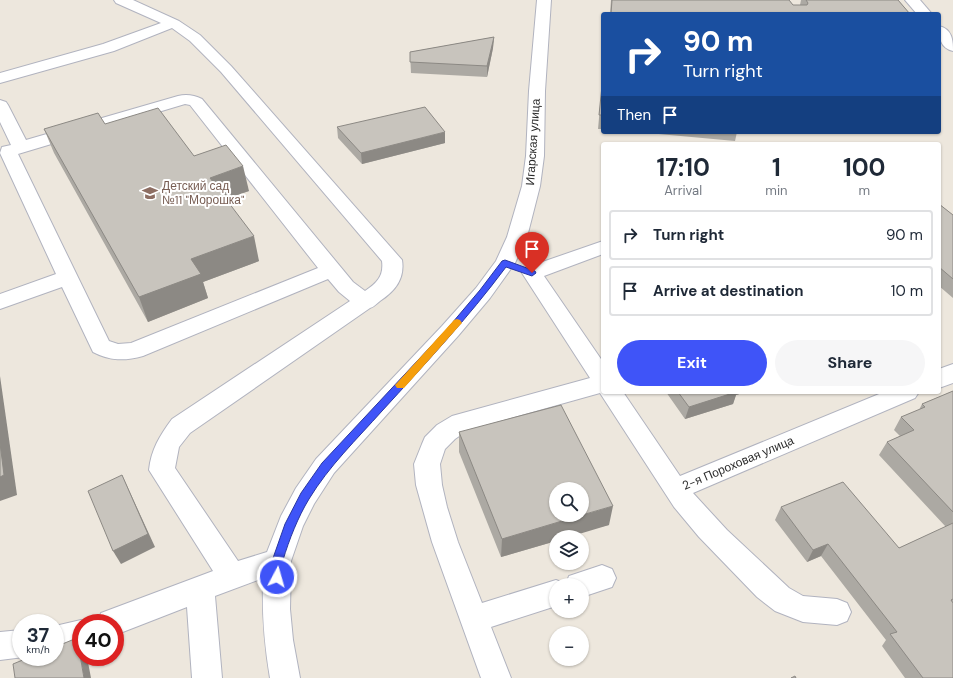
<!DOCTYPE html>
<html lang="en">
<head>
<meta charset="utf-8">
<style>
  :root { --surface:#fff; --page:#f6f6f7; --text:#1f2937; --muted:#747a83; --line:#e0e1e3; --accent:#3f54f8 }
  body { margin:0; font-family:"DM Sans",sans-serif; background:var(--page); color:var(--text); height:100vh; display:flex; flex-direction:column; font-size:15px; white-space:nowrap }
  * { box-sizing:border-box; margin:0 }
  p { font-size:13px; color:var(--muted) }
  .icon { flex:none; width:22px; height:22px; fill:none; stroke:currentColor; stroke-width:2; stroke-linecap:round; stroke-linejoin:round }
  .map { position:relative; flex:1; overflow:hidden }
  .side { position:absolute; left:601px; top:142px; width:340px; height:252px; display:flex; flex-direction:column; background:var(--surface); border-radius:4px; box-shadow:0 1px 3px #0004 }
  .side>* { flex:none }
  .top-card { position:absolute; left:601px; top:12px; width:340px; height:122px; border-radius:4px; box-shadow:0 1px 3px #0004; background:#1a4fa0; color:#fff; overflow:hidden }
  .fabs { position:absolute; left:549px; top:482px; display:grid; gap:8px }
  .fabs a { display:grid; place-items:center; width:40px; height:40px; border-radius:50%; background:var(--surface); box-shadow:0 1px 3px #0004; font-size:20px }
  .speed { position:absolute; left:12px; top:614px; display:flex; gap:8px; font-size:20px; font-weight:700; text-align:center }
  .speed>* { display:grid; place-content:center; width:52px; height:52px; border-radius:50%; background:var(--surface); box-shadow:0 1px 3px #0004; line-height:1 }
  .speed small { font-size:10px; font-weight:400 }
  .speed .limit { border:6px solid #d22; background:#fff; color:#111 }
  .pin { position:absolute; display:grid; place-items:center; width:34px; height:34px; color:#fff; margin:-41px -17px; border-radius:50% 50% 50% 0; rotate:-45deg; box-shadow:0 0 4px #0007 }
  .pin .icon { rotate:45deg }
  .me { position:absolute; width:44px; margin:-22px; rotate:6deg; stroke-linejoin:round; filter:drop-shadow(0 0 3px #0008) }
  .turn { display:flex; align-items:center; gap:14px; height:84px; padding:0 16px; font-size:18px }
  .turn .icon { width:52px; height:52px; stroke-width:2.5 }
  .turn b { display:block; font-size:28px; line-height:34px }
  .then { display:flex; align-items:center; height:38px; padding:0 16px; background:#0003; gap:8px; font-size:15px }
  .eta { display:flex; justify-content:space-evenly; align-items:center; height:68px; text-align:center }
  .eta b { font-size:24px; font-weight:700; line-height:28px }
  .cta { display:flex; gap:8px; margin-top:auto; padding:8px 16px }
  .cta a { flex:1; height:46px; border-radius:24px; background:var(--accent); color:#fff; font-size:16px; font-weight:700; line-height:46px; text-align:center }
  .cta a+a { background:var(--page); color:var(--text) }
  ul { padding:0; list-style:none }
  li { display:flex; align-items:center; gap:12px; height:50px; margin:0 8px 6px; padding:0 8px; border:2px solid var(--line); border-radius:4px }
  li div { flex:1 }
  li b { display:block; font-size:15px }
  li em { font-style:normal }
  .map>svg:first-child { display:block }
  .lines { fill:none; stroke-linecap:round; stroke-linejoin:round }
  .minor-casing { stroke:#b1b3bf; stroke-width:2 }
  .minor { fill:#fff; fill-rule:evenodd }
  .wall { fill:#aca9a3 }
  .shaded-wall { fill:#8c8984 }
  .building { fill:#c8c4bd; stroke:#8c8984 }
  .route { fill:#3f54f8; stroke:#2937a1 }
  .slow { fill:#f59e0b }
  .labels { text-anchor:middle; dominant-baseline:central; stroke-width:4; stroke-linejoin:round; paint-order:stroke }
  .street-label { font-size:12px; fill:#2b2b2b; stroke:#fff }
  .education-label { font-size:12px; fill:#785e54; stroke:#fff; text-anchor:start }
</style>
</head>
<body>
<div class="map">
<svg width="953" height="678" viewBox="0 0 953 678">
  <rect width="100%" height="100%" fill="#ede7dd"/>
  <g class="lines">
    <defs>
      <g id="minor">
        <path d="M114 0H133L179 21 200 35 231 66 402 260C405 279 395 291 380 301 376 304 374 307 370 308L190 433 179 447 175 468 238 561 267 552 281 516 296 488 316 459 442 326 476 288 496 261 507 237 522 186 526 156 529 91 537 0H551L545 91 544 156 540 186 527 237 515 263 490 298 458 336 334 473 314 504 303 526 291 561 290 609 293 640 300 678H270C264 642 262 615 263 578L215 596 222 678H192L187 607 115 635V623H97L101 613 213 571 149 470C151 450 160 435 172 419L350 301 339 292 328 279 143 356C125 361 110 361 93 352L62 287 0 309V294L56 274 0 153 2 147 11 145 0 122V100L6 102 8 105 26 140 178 96C186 94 194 95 202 99L353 282 365 291C377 283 384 276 382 261L221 72 190 41 172 28 114 51 0 83V73L103 44 161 23 116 3ZM185 104 190 105 318 268 131 343 118 344 109 341 18 154Z"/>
        <path d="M905 0H920L932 14H917Z"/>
        <path d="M939 26C952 29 953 40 953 51 940 48 939 37 939 26Z"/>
        <path d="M603 241V254L544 276 603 362V392H623L680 476 884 392H919L915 398 693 493 727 530 789 588 803 596 837 599 847 603 851 612 847 621 837 625 803 622 775 611 757 597 699 537 674 507 600 393 468 430 455 439 445 449 440 464 442 485 447 507 458 542 482 603 556 580 566 584 569 576 602 565 612 569 616 578 612 587 582 597V585H556V606L491 627 511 678H481L432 542 416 485 414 464 422 444 425 437 437 425 452 416 590 378 522 273 525 268Z"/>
        <path d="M953 364V383L939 388V369Z"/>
        <path d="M81 620 88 623H81V648L55 654V626Z"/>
        <path d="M21 630V657H24L0 660V632Z"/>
      </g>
    </defs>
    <use href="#minor" class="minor-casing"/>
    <use href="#minor" class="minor"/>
  </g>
  <g class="wall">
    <path d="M611 0H789L793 5H800L801 0H898L910 14H610Z"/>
    <path d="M494 37 493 48 487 77 411 73 410 52Z"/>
    <path d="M602 86H603V129H598Z"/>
    <path d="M105 124 194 156 249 191 226 199 259 261 203 282 208 298 148 322 54 153 44 129Z"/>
    <path d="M337 127 445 143 362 164 338 138Z"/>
    <path d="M637 132H737L735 141Z"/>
    <path d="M939 204 953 215V298L939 286Z"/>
    <path d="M953 391V678H905L882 646 886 640 821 556 807 562 775 520 781 507 899 548 946 527 879 455 887 442 900 436 894 430 901 417 919 410 922 404Z"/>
    <path d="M666 392H746L736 395 733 404 685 419Z"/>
    <path d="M459 432 609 525 556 537V541L501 557 459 452Z"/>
  </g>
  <g class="shaded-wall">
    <path d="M494 37 493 48 487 77V66Z"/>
    <path d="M445 132V143L362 164 361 153Z"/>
    <path d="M243 166 249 191 216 202 210 178Z"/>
    <path d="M254 236 259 261 203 282 208 298 148 322 139 297 191 259Z"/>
    <path d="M0 376 17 495 0 501Z"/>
    <path d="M730 392H746L736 395 733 404 685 419 689 407Z"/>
    <path d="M122 475 155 547 121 564 113 551Z"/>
    <path d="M613 506 609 525 569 537H556V541L501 557 502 539Z"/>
    <path d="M828 544 821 556 807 562 813 550Z"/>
    <path d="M77 638 81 644V657H87L91 678H84Z"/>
  </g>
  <g class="building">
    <path d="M612 0H789L793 5H807L808 3 806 0H898L910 14H611Z"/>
    <path d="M494 37 487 66 410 62V52Z"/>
    <path d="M602 86H603V115H599Z"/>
    <path d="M425 107 445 132 361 153 337 127Z"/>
    <path d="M158 108 194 156 226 145 243 166 210 178 254 236 191 259 201 274 139 297 44 129 98 113 105 124Z"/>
    <path d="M939 204 953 215V279L939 267Z"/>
    <path d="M953 391V512L887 442 914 430 901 417 925 407 922 404Z"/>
    <path d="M678 392H736L689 407Z"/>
    <path d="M561 405 613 506 582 515V489H556V515H582L502 539 459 432Z"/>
    <path d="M0 443 4 475 0 477Z"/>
    <path d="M122 475 148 534 113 551 88 491Z"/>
    <path d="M843 482 899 548 953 523V599L951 600 953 603V678H923L890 634 897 632 828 544 813 550 781 507Z"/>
    <path d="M77 638 84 678H15L13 664 30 657H55V647Z"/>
    <path d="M795 676 796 678H791Z"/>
  </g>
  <path class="route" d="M505 260 535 271 536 273 532 276 506 267C468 318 425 364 382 411 357 439 329 466 309 499 298 517 289 540 283 560 282 567 284 574 281 581L277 583 273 581 271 577 272 561 285 524 301 493 322 463 447 329 480 290 502 261Z"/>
  <path class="slow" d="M457 319 460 320 462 323 460 325 404 388H397L395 385 397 383 454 320Z"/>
  <defs>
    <symbol id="school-bare" viewBox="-9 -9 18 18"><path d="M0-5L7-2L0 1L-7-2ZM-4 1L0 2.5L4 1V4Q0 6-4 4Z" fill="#8d6e63" stroke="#fff" stroke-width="2.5" paint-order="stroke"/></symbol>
  </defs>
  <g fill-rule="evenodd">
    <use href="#school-bare" x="139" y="182" width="22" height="22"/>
  </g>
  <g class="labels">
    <g class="street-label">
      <text transform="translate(533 142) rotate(-86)">Игарская улица</text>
      <text transform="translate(738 463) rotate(-23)">2-я Пороховая улица</text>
    </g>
    <g class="education-label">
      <text x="162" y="186">Детский сад<tspan x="162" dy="14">№11 "Морошка"</tspan></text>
    </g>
  </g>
</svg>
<div class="fabs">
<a><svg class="icon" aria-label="search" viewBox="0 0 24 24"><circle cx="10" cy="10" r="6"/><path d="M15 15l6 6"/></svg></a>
<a><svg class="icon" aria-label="layers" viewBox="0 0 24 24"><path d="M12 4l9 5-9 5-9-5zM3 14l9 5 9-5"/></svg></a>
<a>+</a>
<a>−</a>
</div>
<div class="speed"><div>37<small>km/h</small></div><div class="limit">40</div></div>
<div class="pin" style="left:532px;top:273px;background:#d93025"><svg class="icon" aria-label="arrive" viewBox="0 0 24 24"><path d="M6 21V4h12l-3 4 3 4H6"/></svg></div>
<svg class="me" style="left:277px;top:577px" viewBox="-20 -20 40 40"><circle r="17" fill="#3f54f8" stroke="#fff" stroke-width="3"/><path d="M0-11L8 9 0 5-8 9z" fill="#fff"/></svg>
<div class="top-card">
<div class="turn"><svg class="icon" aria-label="right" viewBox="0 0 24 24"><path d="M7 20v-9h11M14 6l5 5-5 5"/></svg><div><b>90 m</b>Turn right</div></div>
<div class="then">Then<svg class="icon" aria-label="arrive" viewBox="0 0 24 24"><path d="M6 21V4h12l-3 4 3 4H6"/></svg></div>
</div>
<section class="side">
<div class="eta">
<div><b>17:10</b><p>Arrival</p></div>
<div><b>1</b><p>min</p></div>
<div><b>100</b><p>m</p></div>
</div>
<ul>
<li><svg class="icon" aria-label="right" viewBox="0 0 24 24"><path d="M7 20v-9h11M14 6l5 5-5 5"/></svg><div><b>Turn right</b></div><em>90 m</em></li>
<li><svg class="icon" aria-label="arrive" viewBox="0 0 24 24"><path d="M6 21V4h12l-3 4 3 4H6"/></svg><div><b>Arrive at destination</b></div><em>10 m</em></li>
</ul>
<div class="cta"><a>Exit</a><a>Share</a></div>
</section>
</div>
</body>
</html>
